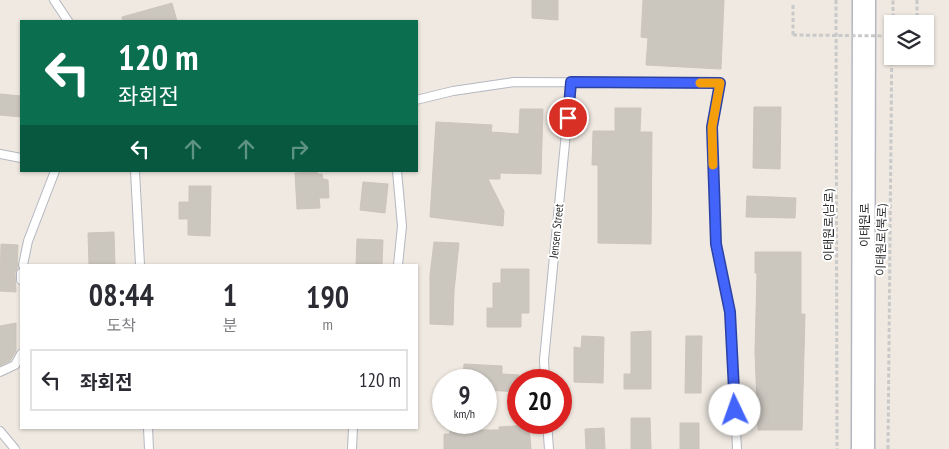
<!DOCTYPE html>
<html lang="ko">
<head>
<meta charset="utf-8">
<style>
  :root { --surface:#fff; --page:#f2f2f3; --text:#2b2b33; --muted:#7c7c81; --line:#e1e1e2 }
  body { margin:0; font-family:"PT Sans Narrow","Noto Sans KR",sans-serif; background:var(--page); color:var(--text); height:100vh; display:flex; flex-direction:column; font-size:19px; white-space:nowrap }
  * { box-sizing:border-box; margin:0 }
  p { font-size:16px; color:var(--muted) }
  .icon { flex:none; width:28px; height:28px; fill:none; stroke:currentColor; stroke-width:2; stroke-linecap:round; stroke-linejoin:round }
  .map { position:relative; flex:1; overflow:hidden }
  .details { position:absolute; left:20px; top:264px; width:398px; height:165px; display:flex; flex-direction:column; background:var(--surface); border-radius:0px; box-shadow:0 1px 4px #0004 }
  .details>* { flex:none }
  .hud { position:absolute; left:20px; top:20px; width:398px; height:152px; border-radius:0px; box-shadow:0 1px 4px #0004; background:#0b6e4f; color:#fff; overflow:hidden }
  .controls { position:absolute; left:884px; top:15px; display:grid; gap:10px }
  .controls a { display:grid; place-items:center; width:50px; height:50px; border-radius:0px; background:var(--surface); box-shadow:0 1px 4px #0004; font-size:25px }
  .speed { position:absolute; left:432px; top:369px; display:flex; gap:10px; font-size:25px; font-weight:700; text-align:center }
  .speed>* { display:grid; place-content:center; width:65px; height:65px; border-radius:50%; background:var(--surface); box-shadow:0 1px 4px #0004; line-height:1 }
  .speed small { font-size:12px; font-weight:400 }
  .speed .limit { border:8px solid #d22; background:#fff; color:#111 }
  .pin { position:absolute; display:grid; place-items:center; width:42px; height:42px; color:#fff; margin:-21px; border:2px solid #fff; border-radius:50%; box-shadow:0 1px 5px #0007 }
  .me { position:absolute; width:55px; margin:-28px; rotate:357deg; stroke-linejoin:round; filter:drop-shadow(0 0 4px #0008) }
  .turn { display:flex; align-items:center; gap:18px; height:105px; padding:0 15px; font-size:22px }
  .turn .icon { width:65px; height:65px; stroke-width:2.5 }
  .turn b { display:block; font-size:35px; line-height:42px }
  .lanes { display:flex; align-items:center; height:48px; padding:0 15px; background:#0003; justify-content:center; gap:25px; direction:ltr }
  .lanes .off { opacity:.35 }
  .eta { display:flex; justify-content:space-evenly; align-items:center; height:85px; text-align:center }
  .eta b { font-size:30px; font-weight:700; line-height:35px }
  ul { padding:0; list-style:none }
  li { display:flex; align-items:center; gap:15px; height:62px; margin:0 10px 8px; padding:0 5px; border:2px solid var(--line); border-radius:0px }
  li div { flex:1 }
  li b { display:block; font-size:19px }
  li em { font-style:normal }
  .map>svg:first-child { display:block }
  .building { fill:#cbc7bf; stroke:#cbc5ba }
  .lines { fill:none; stroke-linecap:round; stroke-linejoin:round }
  .service-casing { stroke:#b4b7c1; stroke-width:10 }
  .secondary-casing { stroke:#b4b7c1; stroke-width:25 }
  .path { stroke:#c9c9c9; stroke-width:3; stroke-dasharray:4 2.5; stroke-linecap:butt }
  .service { stroke:#fff; stroke-width:8 }
  .secondary { stroke:#fff; stroke-width:22 }
  .path-bridge { stroke:#c9c9c9; stroke-width:3; stroke-dasharray:4 2.5; stroke-linecap:butt }
  .route-casing { stroke:#2b41a3; stroke-width:12 }
  .route { stroke:#4264fb; stroke-width:9 }
  .slow { stroke:#f59e0b; stroke-width:9 }
  .labels { text-anchor:middle; dominant-baseline:central; stroke-width:4; stroke-linejoin:round; paint-order:stroke }
  .street-label { font-size:12px; fill:#2e2e2e; stroke:#fff }
</style>
</head>
<body>
<div class="map">
<svg width="949" height="449" viewBox="0 0 949 449">
  <rect width="100%" height="100%" fill="#efe9e1"/>
  <g class="building">
    <path d="M532 0H558V20L532 18Z"/>
    <path d="M643 0H724L721 69 646 65 648 38 641 37Z"/>
    <path d="M172 3 177 21H123L122 17Z"/>
    <path d="M0 94 21 96V117L0 115Z"/>
    <path d="M754 107H781L780 169 753 168Z"/>
    <path d="M615 108H641L640 132H652L651 244 598 243V165H592L593 131H615Z"/>
    <path d="M520 109H543L541 174 500 173V179H488L504 211 503 226 430 217 436 122 492 125 491 132 519 134Z"/>
    <path d="M317 172 318 174H322L323 179 328 180 329 198H319L320 208 297 209 295 173Z"/>
    <path d="M363 182 388 184 385 213 360 210Z"/>
    <path d="M189 186H211L210 236 188 235V219H179V202H189Z"/>
    <path d="M747 196 796 198 795 218 746 217Z"/>
    <path d="M114 232 115 265H89L88 233Z"/>
    <path d="M357 239 383 240 382 265H356Z"/>
    <path d="M434 242 459 243 454 291 453 325 430 324V275Z"/>
    <path d="M1 244 18 245 17 269 15 273 16 292 0 291Z"/>
    <path d="M755 252H801V314H805L802 430H758L755 352 757 273H755Z"/>
    <path d="M501 269H529V313H521V327H487V308H493V283H501Z"/>
    <path d="M16 323V351L10 361 0 366V326Z"/>
    <path d="M651 331V389H624V374H631V332Z"/>
    <path d="M582 336 604 337 603 383 574 382V347L581 348Z"/>
    <path d="M686 336H702L701 393H685Z"/>
    <path d="M464 364 502 366V374L519 375V392L486 390V380H463Z"/>
    <path d="M631 418H650L651 449H631Z"/>
    <rect x="680" y="423" width="19" height="26"/>
    <path d="M529 425 531 449H444V434H450V430H499V427Z"/>
    <path d="M604 428 605 449H586L585 429Z"/>
  </g>
  <g class="lines">
    <defs>
      <g id="service">
        <path d="M54 0 68 21"/>
        <path d="M416 100 453 91 514 82 720 83 712 127 716 244 730 312 737 449"/>
        <path d="M0 154 21 158"/>
        <path d="M135 171 140 265"/>
        <path d="M397 171 402 226 398 265"/>
        <path d="M23 265 28 241 55 171"/>
        <path d="M21 273V280"/>
        <path d="M0 372 15 365 21 354"/>
        <path d="M545 380 544 360 571 81"/>
        <path d="M547 422 549 449"/>
        <path d="M148 428 149 449"/>
        <path d="M0 431 15 449"/>
        <path d="M352 449 353 428"/>
      </g>
      <path id="secondary" d="M863 449 864 0"/>
    </defs>
    <use href="#service" class="service-casing"/>
    <use href="#secondary" class="secondary-casing"/>
    <g class="path">
      <path d="M836 0 837 449"/>
      <path d="M917 0V24"/>
      <path d="M793 5V35"/>
      <path d="M893 24V0"/>
      <path d="M888 449 892 32"/>
    </g>
    <use href="#service" class="service"/>
    <use href="#secondary" class="secondary"/>
    <path class="path-bridge" d="M793 35 892 36"/>
  </g>
  <g class="lines">
    <defs>
      <path id="route" d="M568 118 571 82 720 83 712 127 716 244 730 312 735 410"/>
    </defs>
    <use href="#route" class="route-casing"/>
    <use href="#route" class="route"/>
    <path class="slow" d="M700 83H720L712 127 713 165"/>
  </g>
  <g class="labels">
    <g class="street-label">
      <text transform="translate(828 225) rotate(-90)">이태원로(남로)</text>
      <text transform="translate(864 225) rotate(-90)">이태원로</text>
      <text transform="translate(556 231) rotate(-84)">Jensen Street</text>
      <text transform="translate(881 240) rotate(-89)">이태원로(북로)</text>
    </g>
  </g>
</svg>
<div class="controls">
<a><svg class="icon" aria-label="layers" viewBox="0 0 24 24"><path d="M12 4l9 5-9 5-9-5zM3 14l9 5 9-5"/></svg></a>
</div>
<div class="speed"><div>9<small>km/h</small></div><div class="limit">20</div></div>
<div class="pin" style="left:568px;top:118px;background:#d93025"><svg class="icon" aria-label="arrive" viewBox="0 0 24 24"><path d="M6 21V4h12l-3 4 3 4H6"/></svg></div>
<svg class="me" style="left:735px;top:410px" viewBox="-20 -20 40 40"><circle r="19" fill="#fff"/><path d="M0-13L10 11 0 6-10 11z" fill="#4264fb"/></svg>
<div class="hud">
<div class="turn"><svg class="icon" aria-label="left" viewBox="0 0 24 24"><path d="M17 20v-9H6M10 6l-5 5 5 5"/></svg><div><b>120 m</b>좌회전</div></div>
<div class="lanes"><svg class="icon" aria-label="left" viewBox="0 0 24 24"><path d="M17 20v-9H6M10 6l-5 5 5 5"/></svg><svg class="icon off" aria-label="ahead" viewBox="0 0 24 24"><path d="M12 20V5M6 11l6-6 6 6"/></svg><svg class="icon off" aria-label="ahead" viewBox="0 0 24 24"><path d="M12 20V5M6 11l6-6 6 6"/></svg><svg class="icon off" aria-label="right" viewBox="0 0 24 24"><path d="M7 20v-9h11M14 6l5 5-5 5"/></svg></div>
</div>
<section class="details">
<div class="eta">
<div><b>08:44</b><p>도착</p></div>
<div><b>1</b><p>분</p></div>
<div><b>190</b><p>m</p></div>
</div>
<ul>
<li><svg class="icon" aria-label="left" viewBox="0 0 24 24"><path d="M17 20v-9H6M10 6l-5 5 5 5"/></svg><div><b>좌회전</b></div><em>120 m</em></li>
</ul>
</section>
</div>
</body>
</html>
